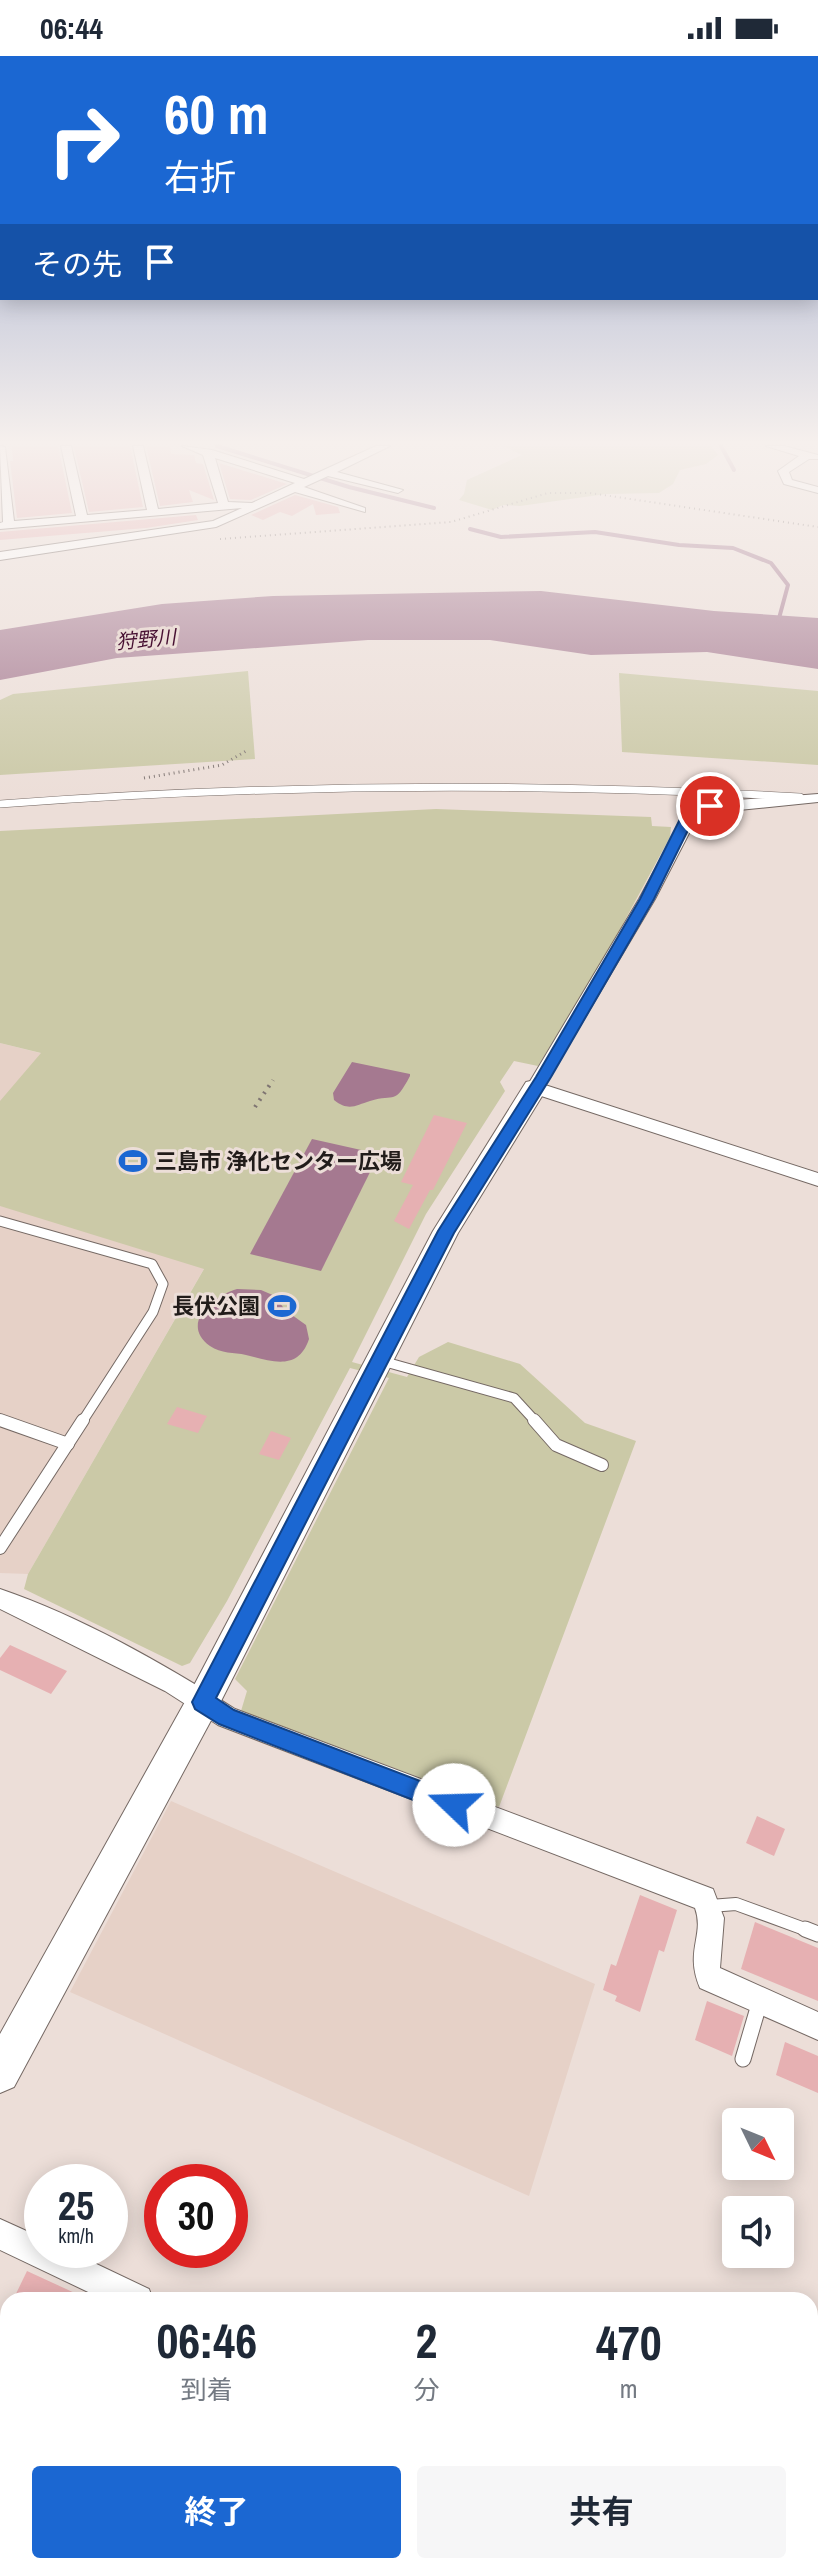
<!DOCTYPE html>
<html lang="ja">
<head>
<meta charset="utf-8">
<style>
  :root { --surface:#fff; --page:#f6f6f7; --text:#1f2937; --muted:#747a83; --accent:#1b67d2 }
  body { margin:0; font-family:"Archivo Narrow","Noto Sans JP",sans-serif; background:var(--page); color:var(--text); height:100vh; display:flex; flex-direction:column; font-size:30px; white-space:nowrap }
  * { box-sizing:border-box; margin:0 }
  p { font-size:26px; color:var(--muted) }
  .icon { flex:none; width:44px; height:44px; fill:none; stroke:currentColor; stroke-width:2; stroke-linecap:round; stroke-linejoin:round }
  .map { position:relative; flex:1; overflow:hidden }
  .panel { position:absolute; left:0px; top:2236px; width:818px; height:282px; display:flex; flex-direction:column; background:var(--surface); border-radius:24px 24px 0 0; box-shadow:0 4px 20px #0003 }
  .panel>* { flex:none }
  .hud { position:absolute; left:0px; top:0px; width:818px; height:244px; box-shadow:0 4px 20px #0003; background:#1b67d2; color:#fff; overflow:hidden }
  .needle { width:52px; rotate:133deg }
  .buttons { position:absolute; left:722px; top:2052px; display:grid; gap:16px }
  .buttons a { display:grid; place-items:center; width:72px; height:72px; border-radius:8px; background:var(--surface); box-shadow:0 4px 20px #0003; font-size:40px }
  .speed { position:absolute; left:24px; top:2108px; display:flex; gap:16px; font-size:40px; font-weight:700; text-align:center }
  .speed>* { display:grid; place-content:center; width:104px; height:104px; border-radius:50%; background:var(--surface); box-shadow:0 4px 20px #0003; line-height:1 }
  .speed small { font-size:20px; font-weight:400 }
  .speed .limit { border:12px solid #d22; background:#fff; color:#111 }
  .pin { position:absolute; display:grid; place-items:center; width:68px; height:68px; color:#fff; margin:-34px; border:4px solid #fff; border-radius:50%; box-shadow:0 2px 8px #0007 }
  .me { position:absolute; width:88px; margin:-44px; rotate:291deg; stroke-linejoin:round; filter:drop-shadow(0 0 6px #0008) }
  .turn { display:flex; align-items:center; gap:28px; height:168px; padding:0 32px; font-size:36px }
  .turn .icon { width:104px; height:104px; stroke-width:2.5 }
  .turn b { display:block; font-size:56px; line-height:68px }
  .then { display:flex; align-items:center; height:76px; padding:0 32px; background:#0003; gap:16px; font-size:30px }
  .eta { display:flex; justify-content:space-evenly; align-items:center; height:136px; text-align:center }
  .eta b { font-size:48px; font-weight:700; line-height:56px }
  .primary-button { display:flex; gap:16px; margin-top:auto; padding:16px 32px }
  .primary-button a { flex:1; height:92px; border-radius:8px; background:var(--accent); color:#fff; font-size:32px; font-weight:700; line-height:92px; text-align:center }
  .primary-button a+a { background:var(--page); color:var(--text) }
  .status { display:flex; justify-content:space-between; align-items:center; height:56px; padding:0 40px; background:var(--surface); direction:ltr }
  .status svg { height:22px; fill:currentColor }
  .map>svg:first-child { display:block }
  .built { fill:#e6d1c7 }
  .green { fill:#cbc9a7 }
  .water { fill:#a57990 }
  .lines { fill:none; stroke-linecap:round; stroke-linejoin:round }
  .stream { stroke:#a57990; stroke-width:4 }
  .building { fill:#e6b0b2 }
  .lane-far3-casing { stroke:#756964; stroke-width:8 }
  .lane-far2-casing { stroke:#756964; stroke-width:11 }
  .lane-far1-casing { stroke:#756964; stroke-width:14 }
  .lane-casing { stroke:#756964; stroke-width:17 }
  .street-casing { stroke:#756964; stroke-width:2 }
  .secondary-casing { stroke:#756964; stroke-width:2 }
  .path-far2 { stroke:#7f7572; stroke-width:2; stroke-dasharray:1 4; stroke-linecap:butt }
  .path-far1 { stroke:#7f7572; stroke-width:3; stroke-dasharray:1 4; stroke-linecap:butt }
  .path { stroke:#7f7572; stroke-width:4; stroke-dasharray:2 6; stroke-linecap:butt }
  .lane-far3 { stroke:#fff; stroke-width:7 }
  .lane-far2 { stroke:#fff; stroke-width:9 }
  .lane-far1 { stroke:#fff; stroke-width:12 }
  .lane { stroke:#fff; stroke-width:15 }
  .street { fill:#fff; fill-rule:evenodd }
  .secondary { fill:#fff; fill-rule:evenodd }
  .route { fill:#1b67d2; stroke:#124388; stroke-width:2 }
  .labels { text-anchor:middle; dominant-baseline:central; stroke-width:6; stroke-linejoin:round; paint-order:stroke }
  .far-water-label { font-size:20px; font-style:italic; fill:#471032; stroke:#ecded8 }
  .poi-label { font-size:22px; font-weight:bold; fill:#211c1a; stroke:#ecded8; text-anchor:start }
</style>
</head>
<body>
<div class="status"><b>06:44</b><svg viewBox="0 0 49 12"><path d="M0 12V9h3v3zM5 12V6h3v6zM10 12V3h3v9zM15 12V0h3v12zM26 1h20v11H26zM47 4h2v5h-2z"/></svg></div>
<div class="map">
<svg width="818" height="2517" viewBox="0 0 818 2517">
  <rect width="100%" height="100%" fill="#ecded8"/>
  <g class="built">
    <path d="M0 987 292 1060 28 1518 0 1517Z"/>
    <path d="M171 1745 595 1928 529 2140 70 1936Z"/>
  </g>
  <g class="green">
    <path d="M503 390H711L718 399 706 408 680 414 673 428 659 437 606 438 520 450 503 449 492 454 459 444 464 438 467 424 522 399Z"/>
    <path d="M248 615 255 703 0 719V644L13 638Z"/>
    <path d="M619 617 818 635V709L622 696Z"/>
    <path d="M436 753 651 761 652 770 671 771 670 781 606 899 538 1010 514 1005 500 1026 505 1035 426 1158 352 1306 407 1321 419 1301 448 1286 520 1308 585 1367 636 1385 499 1751 241 1655 247 1635 235 1623 389 1322 350 1312 227 1545 190 1607 182 1610 24 1533 28 1518 204 1213 0 1150V1045L41 997 0 987V775Z"/>
  </g>
  <g class="water">
    <path d="M541 535 714 555 818 562V613L707 596 591 599 490 584H368L117 602 0 624V574L162 548 273 540Z"/>
    <path d="M352 1006 410 1018V1020C394 1050 396 1037 370 1045 356 1049 349 1056 334 1044L333 1037Z"/>
    <path d="M312 1083 379 1098 321 1215 250 1198Z"/>
    <path d="M237 1233 261 1234 275 1240 285 1254 306 1269 309 1283C298 1316 271 1305 246 1299 234 1296 221 1298 210 1290 179 1267 214 1240 237 1233Z"/>
  </g>
  <g class="lines">
    <g class="stream">
      <path d="M217 390 349 431 434 452"/>
      <path d="M721 390 734 414"/>
      <path d="M470 473 501 481 595 476 679 489 733 492 771 507 788 529 778 566"/>
    </g>
  </g>
  <g class="building">
    <path d="M12 390H58L72 457 17 462 10 405H13Z"/>
    <path d="M87 390H130L143 451 89 456 74 391Z"/>
    <path d="M146 390H163L170 392 171 398 194 399 196 407 203 408 214 444 189 434 193 446 160 450Z"/>
    <path d="M219 407 287 428 251 444 230 443Z"/>
    <path d="M295 439 338 451 340 457 316 459 313 448 292 460 280 456 263 464 251 459Z"/>
    <path d="M196 459 198 464 146 472 0 484V476Z"/>
    <path d="M434 1059 467 1067 433 1134H430L409 1173 394 1165 413 1129 401 1126Z"/>
    <path d="M177 1351 207 1360 198 1377 167 1368Z"/>
    <path d="M271 1375 291 1382 279 1404 259 1398Z"/>
    <path d="M10 1589 67 1615 51 1638 0 1614V1602Z"/>
    <path d="M757 1760 785 1773 774 1800 746 1787Z"/>
    <path d="M640 1839 677 1854 664 1896 659 1894 640 1956 615 1945 617 1940 603 1934 611 1908 616 1910Z"/>
    <path d="M755 1866 818 1892V1945L741 1913Z"/>
    <path d="M707 1945 744 1960 732 2000 695 1984Z"/>
    <path d="M785 1986 818 2000V2037L776 2019Z"/>
    <path d="M27 2215 90 2244H13Z"/>
  </g>
  <g class="lines">
    <defs>
      <path id="lane-far3" d="M0 748C267 728 533 726 800 741"/>
      <g id="lane-far2">
        <path d="M0 1165 152 1208 163 1228 153 1256 82 1366"/>
        <path d="M382 1305 514 1342 536 1366"/>
        <path d="M0 1364 6 1366"/>
      </g>
      <g id="lane-far1">
        <path d="M0 1364 68 1388"/>
        <path d="M534 1364 556 1389 602 1409"/>
        <path d="M0 1492 83 1364"/>
        <path d="M710 1850 736 1848 810 1875"/>
      </g>
      <g id="lane">
        <path d="M805 1873 818 1878"/>
        <path d="M743 2003 760 1945"/>
      </g>
      <g id="street">
        <path d="M0 390 5 391 14 465 76 460 61 390H71L87 459 147 454 133 390H143L158 453 218 447 203 399 182 390 212 394 304 423 376 390H390L337 416 403 434 398 437 328 420 304 431 365 452V456L295 436 216 471 0 504V496L213 465 242 452 0 473V467L3 466ZM215 402 295 427 252 447 228 446Z"/>
        <path d="M766 390H784L818 399V403H809L789 416 792 424 818 431V437L784 428 778 415 799 400Z"/>
        <path d="M818 738V746L699 758 655 843 545 1029 818 1117V1130L529 1036 526 1032 639 843 688 752 710 746Z"/>
        <path d="M0 1533C82 1561 162 1607 235 1653L713 1833 724 1862 720 1912 818 1956V1984L700 1932C684 1894 705 1880 695 1852L218 1669 165 1635 0 1553Z"/>
        <path d="M0 2163 42 2182V2194H67L149 2233 153 2244H105L0 2194Z"/>
        <path d="M677 2510H722L725 2517H680Z"/>
      </g>
      <path id="secondary" d="M535 1024 544 1026 547 1032 458 1177 215 1657 14 2031 0 2037V1978L191 1635 433 1175 526 1026Z"/>
    </defs>
    <use href="#lane-far3" class="lane-far3-casing"/>
    <use href="#lane-far2" class="lane-far2-casing"/>
    <use href="#lane-far1" class="lane-far1-casing"/>
    <use href="#lane" class="lane-casing"/>
    <use href="#street" class="street-casing"/>
    <use href="#secondary" class="secondary-casing"/>
    <path class="path-far2" d="M220 483 451 466 548 437H590L818 471"/>
    <path class="path-far1" d="M144 722 222 709 246 695"/>
    <path class="path" d="M255 1051 273 1024"/>
    <use href="#lane-far3" class="lane-far3"/>
    <use href="#lane-far2" class="lane-far2"/>
    <use href="#lane-far1" class="lane-far1"/>
    <use href="#lane" class="lane"/>
    <use href="#street" class="street"/>
    <use href="#secondary" class="secondary"/>
  </g>
  <linearGradient id="sky" x2="0" y2="1"><stop stop-color="#8d9cc5"/><stop offset="0.52" stop-color="#f6f0ed"/><stop offset="1" stop-color="#f6f0ed" stop-opacity="0"/></linearGradient>
  <rect width="818" height="743" fill="url(#sky)"/>
  <path class="route" d="M710 746 717 750 694 762 654 843 551 1021 454 1177 216 1642 234 1654 462 1741 465 1749 462 1756 454 1760 219 1668 195 1653 192 1646 438 1175 536 1021 640 843 681 761 688 752Z"/>
  <defs>
    <symbol id="stadium-bare" viewBox="-9 -9 18 18"><path d="M0-5a6.5 5 0 1 0 0 10a6.5 5 0 1 0 0-10ZM-3.5-1.8h7v3.6h-7Z" fill="#1b67d2" stroke="#ecded8" stroke-width="2.5" paint-order="stroke"/></symbol>
  </defs>
  <g fill-rule="evenodd">
    <use href="#stadium-bare" x="113" y="1085" width="40" height="40"/>
    <use href="#stadium-bare" x="262" y="1230" width="40" height="40"/>
  </g>
  <g class="labels">
    <g class="far-water-label">
      <text transform="translate(146 583) rotate(-5)">狩野川</text>
    </g>
    <g class="poi-label">
      <text x="155" y="1105">三島市 浄化センター広場</text>
      <text x="260" y="1250" text-anchor="end">長伏公園</text>
    </g>
  </g>
</svg>
<div class="buttons">
<a><svg class="needle" viewBox="-14 -14 28 28"><path d="M0-13l5 13h-10z" fill="#e53935"/><path d="M0 13l5-13h-10z" fill="#747a83"/></svg></a>
<a><svg class="icon" aria-label="sound" viewBox="0 0 24 24"><path d="M4 9h4l5-4v14l-5-4H4zM17 9q2 3 0 6"/></svg></a>
</div>
<div class="speed"><div>25<small>km/h</small></div><div class="limit">30</div></div>
<div class="pin" style="left:710px;top:750px;background:#d93025"><svg class="icon" aria-label="arrive" viewBox="0 0 24 24"><path d="M6 21V4h12l-3 4 3 4H6"/></svg></div>
<svg class="me" style="left:454px;top:1749px" viewBox="-20 -20 40 40"><circle r="19" fill="#fff"/><path d="M0-13L10 11 0 6-10 11z" fill="#1b67d2"/></svg>
<div class="hud">
<div class="turn"><svg class="icon" aria-label="right" viewBox="0 0 24 24"><path d="M7 20v-9h11M14 6l5 5-5 5"/></svg><div><b>60 m</b>右折</div></div>
<div class="then">その先<svg class="icon" aria-label="arrive" viewBox="0 0 24 24"><path d="M6 21V4h12l-3 4 3 4H6"/></svg></div>
</div>
<section class="panel">
<div class="eta">
<div><b>06:46</b><p>到着</p></div>
<div><b>2</b><p>分</p></div>
<div><b>470</b><p>m</p></div>
</div>
<div class="primary-button"><a>終了</a><a>共有</a></div>
</section>
</div>
</body>
</html>
